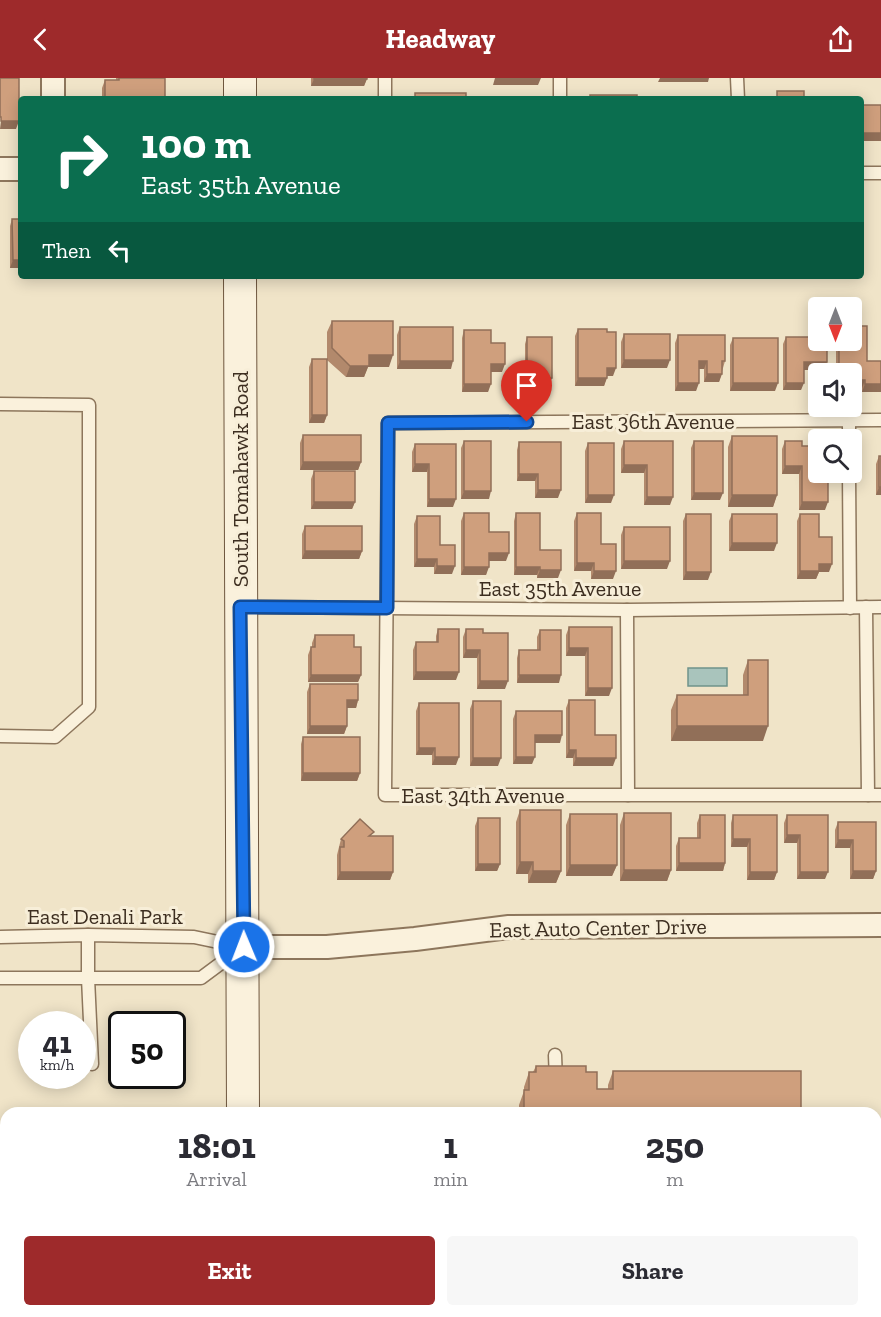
<!DOCTYPE html>
<html lang="en">
<head>
<meta charset="utf-8">
<style>
  :root { --surface:#fff; --page:#f7f7f7; --text:#2b2b33; --muted:#7c7c81; --accent:#9e2a2b }
  body { margin:0; font-family:"Zilla Slab",serif; background:var(--page); color:var(--text); height:100vh; display:flex; flex-direction:column; font-size:22px; white-space:nowrap }
  * { box-sizing:border-box; margin:0 }
  p { font-size:20px; color:var(--muted) }
  .icon { flex:none; width:33px; height:33px; fill:none; stroke:currentColor; stroke-width:2; stroke-linecap:round; stroke-linejoin:round }
  .map { position:relative; flex:1; overflow:hidden }
  .drawer { position:absolute; left:0px; top:1029px; width:882px; height:210px; display:flex; flex-direction:column; background:var(--surface); border-radius:18px 18px 0 0; box-shadow:0 3px 15px #0003 }
  .drawer>* { flex:none }
  .hud { position:absolute; left:18px; top:18px; width:846px; height:183px; border-radius:6px; box-shadow:0 3px 15px #0003; background:#0b6e4f; color:#fff; overflow:hidden }
  .needle { width:39px; rotate:180deg }
  .buttons { position:absolute; left:808px; top:219px; display:grid; gap:12px }
  .buttons a { display:grid; place-items:center; width:54px; height:54px; border-radius:6px; background:var(--surface); box-shadow:0 3px 15px #0003; font-size:30px }
  .speed { position:absolute; left:18px; top:933px; display:flex; gap:12px; font-size:30px; font-weight:700; text-align:center }
  .speed>* { display:grid; place-content:center; width:78px; height:78px; border-radius:50%; background:var(--surface); box-shadow:0 3px 15px #0003; line-height:1 }
  .speed small { font-size:15px; font-weight:400 }
  .speed .limit { border:3px solid #111; border-radius:9px; background:#fff; color:#111 }
  .pin { position:absolute; display:grid; place-items:center; width:51px; height:51px; color:#fff; margin:-62px -26px; border-radius:50% 50% 50% 0; rotate:-45deg; box-shadow:0 0 6px #0007 }
  .pin .icon { rotate:45deg }
  .me { position:absolute; width:66px; margin:-33px; rotate:359deg; stroke-linejoin:round; filter:drop-shadow(0 0 4px #0008) }
  .turn { display:flex; align-items:center; gap:21px; height:126px; padding:0 24px; font-size:27px }
  .turn .icon { width:78px; height:78px; stroke-width:2.5 }
  .turn b { display:block; font-size:42px; line-height:51px }
  .then { display:flex; align-items:center; height:57px; padding:0 24px; background:#0003; gap:12px; font-size:22px }
  .eta { display:flex; justify-content:space-evenly; align-items:center; height:102px; text-align:center }
  .eta b { font-size:36px; font-weight:700; line-height:42px }
  .cta { display:flex; gap:12px; margin-top:auto; padding:12px 24px }
  .cta a { flex:1; height:69px; border-radius:6px; background:var(--accent); color:#fff; font-size:24px; font-weight:700; line-height:69px; text-align:center }
  .cta a+a { background:var(--page); color:var(--text) }
  header { display:flex; justify-content:space-between; align-items:center; height:78px; padding:0 24px; background:var(--accent); color:#fff; font-size:27px; font-weight:700 }
  .map>svg:first-child { display:block }
  .water { fill:#a9c4bc; stroke:#6f938a; stroke-width:1.5 }
  .lines { fill:none; stroke-linecap:round; stroke-linejoin:round }
  .lane-casing { stroke:#8d765c; stroke-width:15 }
  .street-casing { stroke:#8d765c; stroke-width:26 }
  .secondary-casing { stroke:#6f573f; stroke-width:34 }
  .lane { stroke:#faf1dc; stroke-width:12 }
  .street { stroke:#faf1dc; stroke-width:22 }
  .secondary { stroke:#faf1dc; stroke-width:32 }
  .wall { fill:#b2896c }
  .shaded-wall { fill:#916f58 }
  .building { fill:#cf9f7d; stroke:#916f58; stroke-width:1.5 }
  .route-casing { stroke:#114b97; stroke-width:15 }
  .route { stroke:#1a73e8; stroke-width:10 }
  .labels { text-anchor:middle; dominant-baseline:central; stroke-width:6; stroke-linejoin:round; paint-order:stroke }
  .street-label { font-size:22px; fill:#3d2e20; stroke:#f7eed8 }
</style>
</head>
<body>
<header><svg class="icon" aria-label="back" viewBox="0 0 24 24"><path d="M15 5l-7 7 7 7"/></svg>Headway<svg class="icon" aria-label="share" viewBox="0 0 24 24"><path d="M12 15V3M7 8l5-5 5 5M5 13v7h14v-7"/></svg></header>
<div class="map">
<svg width="881" height="1239" viewBox="0 0 881 1239">
  <rect width="100%" height="100%" fill="#f0e4c8"/>
  <rect class="water" x="688" y="590" width="39" height="18"/>
  <g class="lines">
    <defs>
      <g id="lane">
        <path d="M385 0V21"/>
        <path d="M560 0V21"/>
        <path d="M737 0 738 21"/>
        <path d="M861 95H881"/>
        <path d="M0 326 89 327V629L55 659 0 658"/>
        <path d="M849 342V362"/>
        <path d="M881 342 388 345 385 717H881"/>
        <path d="M849 394 850 530"/>
        <path d="M240 529 627 532 881 529"/>
        <path d="M866 529 868 717"/>
        <path d="M627 532 628 717"/>
        <path d="M88 857V900L92 986"/>
        <path d="M0 859 88 857 194 859 242 869"/>
        <path d="M0 900H201L240 871"/>
        <path d="M555 977 556 1003"/>
        <path d="M53 1239V1233"/>
      </g>
      <g id="street">
        <path d="M53 21V0"/>
        <path d="M0 91H21"/>
        <path d="M244 869H327L415 861 509 849 881 847"/>
        <path d="M0 1080H6"/>
      </g>
      <g id="secondary">
        <path d="M240 21V0"/>
        <path d="M240 198 243 1035"/>
        <path d="M248 1233 250 1239"/>
      </g>
    </defs>
    <use href="#lane" class="lane-casing"/>
    <use href="#street" class="street-casing"/>
    <use href="#secondary" class="secondary-casing"/>
    <use href="#lane" class="lane"/>
    <use href="#street" class="street"/>
    <use href="#secondary" class="secondary"/>
  </g>
  <g class="wall">
    <path d="M116 0H165V21H102V10L105 2H116Z"/>
    <path d="M311 0H367L364 8H311Z"/>
    <path d="M12 141 21 190H10V148Z"/>
    <path d="M332 243 389 289H368L364 299H346L327 282V254Z"/>
    <path d="M400 249 451 291H397V257Z"/>
    <path d="M578 251 613 298H607L604 308H575V258Z"/>
    <path d="M464 252 491 265 502 294H491L488 314H462V260Z"/>
    <path d="M624 256 667 290H621V264Z"/>
    <path d="M678 257 725 283 719 304H704V291H699L696 313H675V265Z"/>
    <path d="M527 259 549 308H525V266Z"/>
    <path d="M786 259 825 292H804L801 312H783V266Z"/>
    <path d="M733 260 775 313H730V267Z"/>
    <path d="M836 262H852L867 283 881 314H862V310H852V296H836Z"/>
    <path d="M312 281 327 337 324 345H309V289Z"/>
    <path d="M303 357 361 384 358 392H300V365Z"/>
    <path d="M732 358 777 417 773 429H728V369Z"/>
    <path d="M464 363 489 421H461V370Z"/>
    <path d="M624 363H673L670 427H644V395H621V371Z"/>
    <path d="M694 363 720 422H691V370Z"/>
    <path d="M785 363 802 368 825 432H799V396H782V371Z"/>
    <path d="M519 364 558 420H535V403H517V372Z"/>
    <path d="M588 365 611 425H585V373Z"/>
    <path d="M415 366H456L453 429H427V394H412V374Z"/>
    <path d="M879 378 881 417H876V386Z"/>
    <path d="M314 393 355 424 352 431H311V401Z"/>
    <path d="M464 435 489 454 506 483H489L486 497H461V443Z"/>
    <path d="M516 435 540 472 558 500H537V497H514V443Z"/>
    <path d="M577 435 601 466 613 501H591V493H574V443Z"/>
    <path d="M686 436 708 502H683V443Z"/>
    <path d="M732 436 774 473H729V443Z"/>
    <path d="M800 436 819 459 829 494H819L816 501H797V443Z"/>
    <path d="M417 438 440 467 452 496H434V489H414V446Z"/>
    <path d="M305 448 362 473 359 481H302V456Z"/>
    <path d="M624 449 667 491H621V457Z"/>
    <path d="M569 549H612L609 618H585V578H566V557Z"/>
    <path d="M438 551 456 602H413V572L416 564H436V558Z"/>
    <path d="M466 551 483 555 505 611H477V580H463V559Z"/>
    <path d="M540 552 559 605H517V580L519 572H537V559Z"/>
    <path d="M315 557 354 569 361 597 358 604H308V577L311 569H312V565Z"/>
    <path d="M748 582 763 663H671V632L677 617H743V597Z"/>
    <path d="M310 606 358 622 356 630H347V648L344 656H307V614Z"/>
    <path d="M569 622 595 657 613 688H573V680H566V630Z"/>
    <path d="M473 623 498 688H470V631Z"/>
    <path d="M419 625 456 687H432V677H416V633Z"/>
    <path d="M516 633 560 665H535L532 686H513V641Z"/>
    <path d="M303 659 360 695 357 703H301V666Z"/>
    <path d="M520 732 561 793 556 805H528V796H516V744Z"/>
    <path d="M624 735 671 792 667 803H620V747Z"/>
    <path d="M570 736 617 787 612 798H566V747Z"/>
    <path d="M700 737 725 785 723 793H676V768L679 760H697V745Z"/>
    <path d="M733 737 777 794 774 802H747V769H731V745Z"/>
    <path d="M787 737H828L825 801H797V765H784V745Z"/>
    <path d="M478 740 500 786 497 793H475V748Z"/>
    <path d="M838 744 876 793 873 801H850V770H835V752Z"/>
    <path d="M372 758 393 794 390 802H337V777L341 761Z"/>
    <path d="M536 988 586 994 597 1011H608V1007L613 993 801 1035H519V1027L524 1013V1009L529 994H533Z"/>
  </g>
  <g class="shaded-wall">
    <path d="M495 0H541L538 7H493Z"/>
    <path d="M660 0H709L708 4H658Z"/>
    <path d="M314 1H367L364 8H311Z"/>
    <path d="M1 43H19L16 51H0Z"/>
    <rect x="861" y="55" width="20" height="8"/>
    <path d="M13 182H21V190H10Z"/>
    <path d="M369 277H393L389 289H368L364 299H346L350 288Z"/>
    <path d="M624 282H670L667 290H621Z"/>
    <path d="M400 283H453L451 291H397Z"/>
    <path d="M699 283H707L704 291H696Z"/>
    <path d="M804 284H827L825 292H801Z"/>
    <path d="M491 286H505L502 294H488Z"/>
    <path d="M607 290H616L613 298H604Z"/>
    <path d="M707 296H722L719 304H704Z"/>
    <path d="M527 300H552L549 308H525Z"/>
    <path d="M578 300H607L604 308H575Z"/>
    <path d="M852 302H865L862 310H852Z"/>
    <path d="M678 305H699L696 313H675Z"/>
    <path d="M733 305H778L775 313H730Z"/>
    <path d="M786 305H804L801 312H783Z"/>
    <path d="M464 306H491L488 314H462Z"/>
    <path d="M865 306H881V314H862Z"/>
    <path d="M312 337H327L324 345H309Z"/>
    <path d="M303 384H361L358 392H300Z"/>
    <path d="M415 386H429L427 394H412Z"/>
    <path d="M624 387H647L644 395H621Z"/>
    <path d="M785 388H802L799 396H782Z"/>
    <path d="M519 396H538L535 403H517Z"/>
    <path d="M879 409H881V417H876Z"/>
    <path d="M538 412H561L558 420H535Z"/>
    <path d="M464 413H491L489 421H461Z"/>
    <path d="M694 415H723L720 422H691Z"/>
    <path d="M588 417H614L611 425H585Z"/>
    <path d="M732 417H777L773 429H728Z"/>
    <path d="M647 419H673L670 427H644Z"/>
    <path d="M429 421H456L453 429H427Z"/>
    <path d="M314 424H355L352 431H311Z"/>
    <path d="M802 424H828L825 432H799Z"/>
    <path d="M732 465H777L774 473H729Z"/>
    <path d="M305 473H362L359 481H302Z"/>
    <path d="M489 475H509L506 483H486Z"/>
    <path d="M417 481H437L434 489H414Z"/>
    <path d="M624 483H670L667 491H621Z"/>
    <path d="M577 485H594L591 493H574Z"/>
    <path d="M819 486H832L829 494H819L816 501H797L800 493Z"/>
    <path d="M437 488H455L452 496H434Z"/>
    <path d="M464 489H489L486 497H461Z"/>
    <path d="M516 489H540L537 497H514Z"/>
    <path d="M540 492H561L558 500H537Z"/>
    <path d="M594 493H616L613 501H591Z"/>
    <path d="M686 494H711L708 502H683Z"/>
    <path d="M569 570H588L585 578H566Z"/>
    <path d="M466 572H480L477 580H463Z"/>
    <path d="M416 594H459L456 602H413Z"/>
    <path d="M311 597H361L358 604H308Z"/>
    <path d="M519 597H561L559 605H517Z"/>
    <path d="M480 603H508L505 611H477Z"/>
    <path d="M588 610H612L609 618H585Z"/>
    <path d="M347 622H358L356 630H344Z"/>
    <path d="M310 648H347L344 656H307Z"/>
    <path d="M677 648H768L763 663H671Z"/>
    <path d="M535 657H562L560 665H532Z"/>
    <path d="M419 670H435L432 677H416Z"/>
    <path d="M569 672H576L573 680H566Z"/>
    <path d="M435 679H459L456 687H432Z"/>
    <path d="M516 679H535L532 686H513Z"/>
    <path d="M473 680H501L498 688H470Z"/>
    <path d="M576 680H616L613 688H573Z"/>
    <path d="M303 695H360L357 703H301Z"/>
    <path d="M787 757H800L797 765H784Z"/>
    <path d="M733 761H750L747 769H731Z"/>
    <path d="M838 762H853L850 770H835Z"/>
    <path d="M520 784H533L528 796H516Z"/>
    <path d="M679 785H725L723 793H676Z"/>
    <path d="M478 786H500L497 793H475Z"/>
    <path d="M570 787H617L612 798H566Z"/>
    <path d="M624 792H671L667 803H620Z"/>
    <path d="M533 793H561L556 805H528Z"/>
    <path d="M853 793H876L873 801H850Z"/>
    <path d="M340 794H393L390 802H337Z"/>
    <path d="M750 794H777L774 802H747Z"/>
    <path d="M800 794H828L825 801H797Z"/>
    <rect x="0" y="1167" width="6" height="8"/>
    <path d="M526 1233H576V1235H525Z"/>
  </g>
  <g class="building">
    <path d="M0 0H19V43H1V39H0Z"/>
    <path d="M119 0H165V21H105V2H119Z"/>
    <rect x="314" y="0" width="53" height="1"/>
    <rect x="777" y="13" width="27" height="8"/>
    <rect x="415" y="15" width="51" height="6"/>
    <rect x="590" y="17" width="47" height="4"/>
    <rect x="861" y="27" width="20" height="28"/>
    <path d="M12 141H21V182H13Z"/>
    <path d="M332 243H393V277H369V288H350L332 270Z"/>
    <path d="M852 248H867V283H881V306H865V302H852V296H839V262H852Z"/>
    <rect x="400" y="249" width="53" height="34"/>
    <path d="M578 251H607V254H616V290H607V300H578Z"/>
    <path d="M464 252H491V265H505V286H491V306H464Z"/>
    <rect x="624" y="256" width="46" height="26"/>
    <path d="M678 257H725V283H722V296H707V283H699V305H678Z"/>
    <rect x="527" y="259" width="25" height="41"/>
    <path d="M786 259H819V262H827V284H804V305H786Z"/>
    <rect x="733" y="260" width="45" height="45"/>
    <rect x="312" y="281" width="15" height="56"/>
    <rect x="303" y="357" width="58" height="27"/>
    <rect x="732" y="358" width="45" height="59"/>
    <rect x="464" y="363" width="27" height="50"/>
    <path d="M624 363H673V419H647V387H624Z"/>
    <rect x="694" y="363" width="29" height="52"/>
    <path d="M785 363H802V368H819V394H828V424H802V388H785Z"/>
    <path d="M519 364H561V412H538V396H519Z"/>
    <rect x="588" y="365" width="26" height="52"/>
    <path d="M415 366H456V421H429V386H415Z"/>
    <rect x="879" y="378" width="2" height="31"/>
    <rect x="314" y="393" width="41" height="31"/>
    <path d="M464 435H489V454H509V475H489V489H464Z"/>
    <path d="M516 435H540V472H561V492H540V489H516Z"/>
    <path d="M577 435H601V466H616V493H594V485H577Z"/>
    <rect x="686" y="436" width="25" height="58"/>
    <rect x="732" y="436" width="45" height="29"/>
    <path d="M800 436H819V459H832V486H819V493H800Z"/>
    <path d="M417 438H440V467H455V488H437V481H417Z"/>
    <rect x="305" y="448" width="57" height="25"/>
    <rect x="624" y="449" width="46" height="34"/>
    <path d="M569 549H612V610H588V570H569Z"/>
    <path d="M438 551H459V594H416V564H438Z"/>
    <path d="M466 551H483V555H508V603H480V572H466Z"/>
    <path d="M540 552H561V597H519V572H540Z"/>
    <path d="M315 557H354V569H361V597H311V569H315Z"/>
    <path d="M748 582H768V648H677V617H748Z"/>
    <path d="M310 606H358V622H347V648H310Z"/>
    <path d="M569 622H595V657H616V680H576V672H569Z"/>
    <rect x="473" y="623" width="28" height="57"/>
    <path d="M419 625H459V679H435V670H419Z"/>
    <path d="M516 633H562V657H535V679H516Z"/>
    <rect x="303" y="659" width="57" height="36"/>
    <path d="M520 732H561V793H533V784H520Z"/>
    <rect x="624" y="735" width="47" height="57"/>
    <rect x="570" y="736" width="47" height="51"/>
    <path d="M700 737H725V785H679V760H700Z"/>
    <path d="M733 737H777V794H750V761H733Z"/>
    <path d="M787 737H828V794H800V757H787Z"/>
    <rect x="478" y="740" width="22" height="46"/>
    <path d="M360 741 374 754 369 758H393V794H340V769H344V763L341 761Z"/>
    <path d="M838 744H876V793H853V762H838Z"/>
    <path d="M536 988H586V994H597V1011H613V993H801V1035H524V1012H529V994H536Z"/>
    <rect x="0" y="1134" width="6" height="33"/>
    <path d="M0 1216H6V1233H14V1239H0Z"/>
  </g>
  <g class="lines">
    <defs>
      <path id="route" d="M244 869 240 529 387 530 388 345 527 344"/>
    </defs>
    <use href="#route" class="route-casing"/>
    <use href="#route" class="route"/>
  </g>
  <g class="labels">
    <g class="street-label">
      <text x="653" y="343">East 36th Avenue</text>
      <text transform="translate(240 401) rotate(-90)">South Tomahawk Road</text>
      <text x="560" y="510">East 35th Avenue</text>
      <text x="483" y="717">East 34th Avenue</text>
      <text x="105" y="838">East Denali Park</text>
      <text transform="translate(598 850) rotate(-1)">East Auto Center Drive</text>
    </g>
  </g>
</svg>
<div class="buttons">
<a><svg class="needle" viewBox="-14 -14 28 28"><path d="M0-13l5 13h-10z" fill="#e53935"/><path d="M0 13l5-13h-10z" fill="#7c7c81"/></svg></a>
<a><svg class="icon" aria-label="sound" viewBox="0 0 24 24"><path d="M4 9h4l5-4v14l-5-4H4zM17 9q2 3 0 6"/></svg></a>
<a><svg class="icon" aria-label="search" viewBox="0 0 24 24"><circle cx="10" cy="10" r="6"/><path d="M15 15l6 6"/></svg></a>
</div>
<div class="speed"><div>41<small>km/h</small></div><div class="limit">50</div></div>
<div class="pin" style="left:527px;top:344px;background:#d93025"><svg class="icon" aria-label="arrive" viewBox="0 0 24 24"><path d="M6 21V4h12l-3 4 3 4H6"/></svg></div>
<svg class="me" style="left:244px;top:869px" viewBox="-20 -20 40 40"><circle r="17" fill="#1a73e8" stroke="#fff" stroke-width="3"/><path d="M0-11L8 9 0 5-8 9z" fill="#fff"/></svg>
<div class="hud">
<div class="turn"><svg class="icon" aria-label="right" viewBox="0 0 24 24"><path d="M7 20v-9h11M14 6l5 5-5 5"/></svg><div><b>100 m</b>East 35th Avenue</div></div>
<div class="then">Then<svg class="icon" aria-label="left" viewBox="0 0 24 24"><path d="M17 20v-9H6M10 6l-5 5 5 5"/></svg></div>
</div>
<section class="drawer">
<div class="eta">
<div><b>18:01</b><p>Arrival</p></div>
<div><b>1</b><p>min</p></div>
<div><b>250</b><p>m</p></div>
</div>
<div class="cta"><a>Exit</a><a>Share</a></div>
</section>
</div>
</body>
</html>
